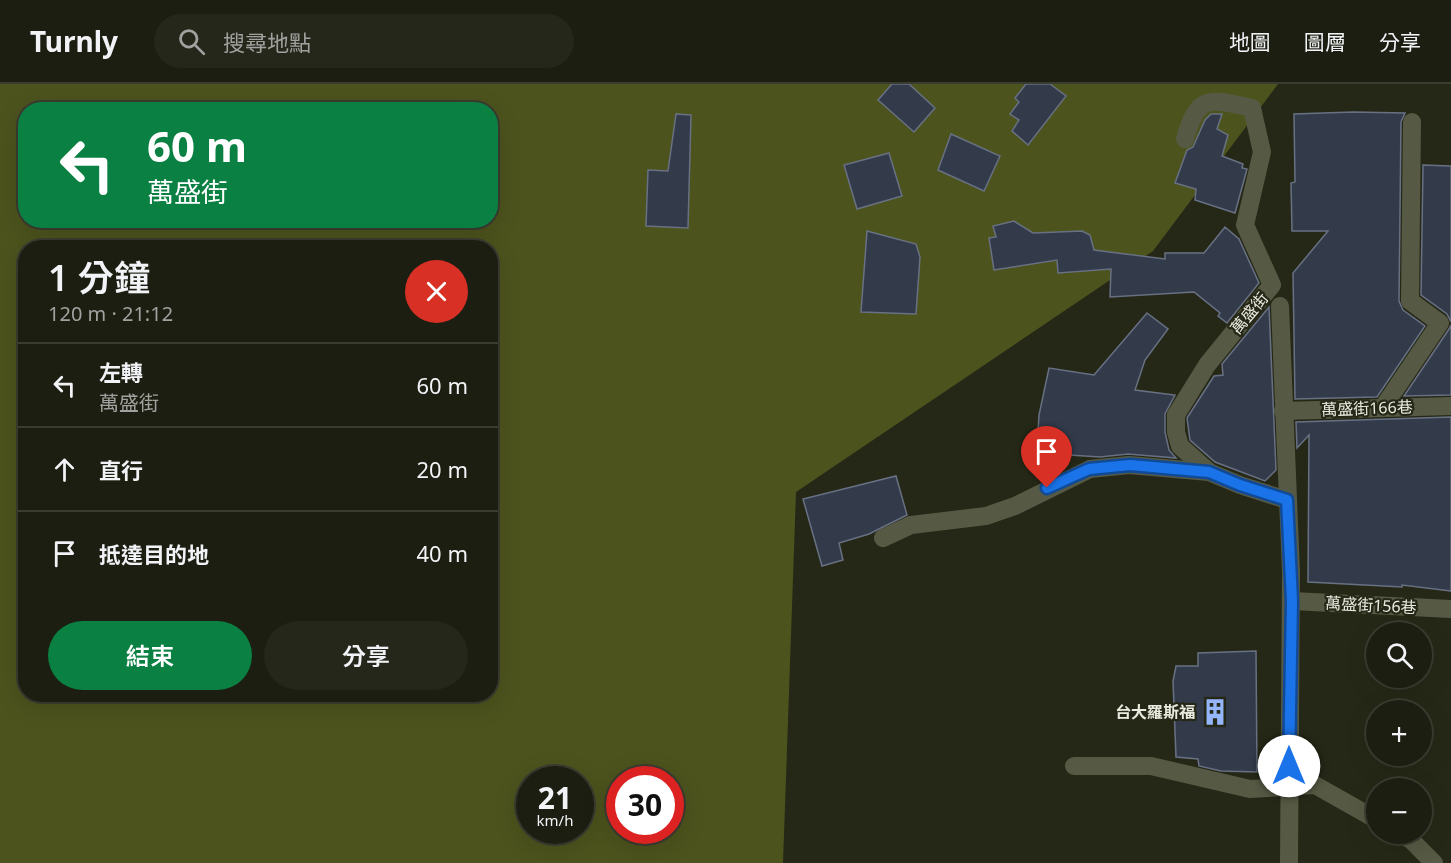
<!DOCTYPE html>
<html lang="zh-TW">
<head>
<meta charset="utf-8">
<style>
  :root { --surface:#1c1e11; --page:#25271a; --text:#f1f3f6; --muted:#a0a29f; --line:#3a3c31; --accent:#0b8043 }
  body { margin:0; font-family:"Noto Sans","Noto Sans TC",sans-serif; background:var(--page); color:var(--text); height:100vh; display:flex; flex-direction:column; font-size:22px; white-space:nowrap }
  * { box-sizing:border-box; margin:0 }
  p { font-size:20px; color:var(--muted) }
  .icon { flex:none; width:33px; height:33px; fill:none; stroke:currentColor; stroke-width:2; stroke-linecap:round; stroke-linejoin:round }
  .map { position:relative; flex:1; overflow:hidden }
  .panel { position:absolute; left:18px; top:156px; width:480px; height:462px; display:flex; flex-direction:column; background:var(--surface); border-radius:24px; box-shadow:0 6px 24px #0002,0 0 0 2px var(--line) }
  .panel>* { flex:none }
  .banner { position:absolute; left:18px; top:18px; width:480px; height:126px; border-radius:24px; box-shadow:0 6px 24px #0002,0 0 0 2px var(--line); background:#0b8043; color:#fff; overflow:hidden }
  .controls { position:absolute; left:1366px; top:538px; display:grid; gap:12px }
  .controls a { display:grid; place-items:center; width:66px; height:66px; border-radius:50%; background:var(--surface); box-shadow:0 6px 24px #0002,0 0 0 2px var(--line); font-size:30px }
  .speed { position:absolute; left:516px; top:682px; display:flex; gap:12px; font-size:30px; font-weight:700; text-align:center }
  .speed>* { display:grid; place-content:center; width:78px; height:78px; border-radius:50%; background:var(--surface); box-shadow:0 6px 24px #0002,0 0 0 2px var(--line); line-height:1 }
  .speed small { font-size:15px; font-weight:400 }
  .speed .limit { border:9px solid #d22; background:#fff; color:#111 }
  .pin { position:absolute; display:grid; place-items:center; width:51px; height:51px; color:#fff; margin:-62px -26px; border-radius:50% 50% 50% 0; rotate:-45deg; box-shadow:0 0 6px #0007 }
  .pin .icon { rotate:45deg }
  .me { position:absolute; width:66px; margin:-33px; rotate:0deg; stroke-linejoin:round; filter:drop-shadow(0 0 4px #0008) }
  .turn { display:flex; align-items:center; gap:21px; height:126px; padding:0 30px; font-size:27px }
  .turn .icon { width:78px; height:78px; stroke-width:2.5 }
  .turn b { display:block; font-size:42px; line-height:51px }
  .round { display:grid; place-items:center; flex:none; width:63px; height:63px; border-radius:32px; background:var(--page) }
  .headline { display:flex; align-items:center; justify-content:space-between; height:102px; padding:0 30px }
  h1 { font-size:36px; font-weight:600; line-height:45px }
  .action { display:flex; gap:12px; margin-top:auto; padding:12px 30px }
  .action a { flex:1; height:69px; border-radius:36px; background:var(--accent); color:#fff; font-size:24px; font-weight:600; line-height:69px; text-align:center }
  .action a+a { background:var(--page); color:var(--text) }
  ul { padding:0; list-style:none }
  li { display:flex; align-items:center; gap:18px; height:84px; padding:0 30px; border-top:2px solid var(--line) }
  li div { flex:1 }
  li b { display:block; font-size:22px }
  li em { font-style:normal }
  header { display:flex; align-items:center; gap:36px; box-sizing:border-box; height:84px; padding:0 30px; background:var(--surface); border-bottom:2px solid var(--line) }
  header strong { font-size:28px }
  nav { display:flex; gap:33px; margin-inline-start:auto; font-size:21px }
  .search { width:420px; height:54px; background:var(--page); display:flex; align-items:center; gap:15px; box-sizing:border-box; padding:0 21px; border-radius:33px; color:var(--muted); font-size:22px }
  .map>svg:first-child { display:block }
  .green { fill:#4d531d; fill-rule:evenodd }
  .building { fill:#333b4b; stroke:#687183; stroke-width:1.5 }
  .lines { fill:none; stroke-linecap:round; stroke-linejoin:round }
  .minor { stroke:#565a44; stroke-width:18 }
  .route-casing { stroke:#114b97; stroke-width:15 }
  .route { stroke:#1a73e8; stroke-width:10 }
  .labels { text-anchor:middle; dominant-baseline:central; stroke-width:4.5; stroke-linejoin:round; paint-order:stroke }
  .street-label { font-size:16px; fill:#e9ebe0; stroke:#262817 }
  .poi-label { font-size:16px; font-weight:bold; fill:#e9ebe0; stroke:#262817; text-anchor:end }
</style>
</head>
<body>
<header>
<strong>Turnly</strong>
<div class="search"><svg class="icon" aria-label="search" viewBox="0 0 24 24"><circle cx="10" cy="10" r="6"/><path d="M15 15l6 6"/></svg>搜尋地點</div>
<nav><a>地圖</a><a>圖層</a><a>分享</a></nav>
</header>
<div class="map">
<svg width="1451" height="779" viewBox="0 0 1451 779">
  <rect width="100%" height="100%" fill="#262817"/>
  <path class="green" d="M0 0H1278L1153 167 796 408 783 779H0ZM26 26H490V136H26ZM26 164H490V610H26ZM530 696H580V747H530ZM620 696H670V747H620Z"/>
  <g class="building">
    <path d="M892 0H909L935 24 914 48 878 16Z"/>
    <path d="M1026 0H1050L1066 12 1028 61 1012 47 1019 36 1010 30 1019 18 1015 14Z"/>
    <path d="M1353 28 1405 29 1401 38 1399 217 1403 226 1425 242 1377 313 1295 315 1293 189 1328 147H1292L1291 99 1295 98 1294 30Z"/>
    <path d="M676 30 691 31 688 144 646 142 648 86 668 87Z"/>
    <path d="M1211 30H1222L1217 45 1228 51 1222 72 1243 80 1242 84 1247 85 1235 129 1195 116 1196 105 1175 99 1187 66 1193 63 1205 36Z"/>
    <path d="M951 50 1000 72 984 107 938 86Z"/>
    <path d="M889 69 902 112 857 125 844 81Z"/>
    <path d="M1423 81 1451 82V238L1447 230 1421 211Z"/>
    <path d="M1014 137 1033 149 1082 147 1090 151 1094 166 1165 175V169H1204L1225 143 1239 155 1259 199 1227 239 1218 232 1220 229 1194 208 1110 213 1111 185 1058 189 1057 176 994 186 989 154 996 153 993 142Z"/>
    <path d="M867 147 916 160 920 173 916 230 861 228Z"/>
    <path d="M1269 223 1276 386 1265 397 1215 378 1190 356 1187 334 1214 292 1223 291 1222 280Z"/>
    <path d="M1147 229 1168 245 1145 276 1135 306 1175 311 1165 330V348L1169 366 1176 374 1128 370 1100 373 1069 371 1068 380 1036 377 1039 331 1049 284 1094 291Z"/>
    <path d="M1451 241V311L1404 312 1449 245Z"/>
    <path d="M1451 333V507L1402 501V503L1308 498 1309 351 1297 364 1296 338Z"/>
    <path d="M896 392 907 431 869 450 839 459 843 476 822 482 803 415Z"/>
    <path d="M1256 567 1257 688 1221 687 1199 682 1198 675 1176 673 1173 597 1176 582H1198V569Z"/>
  </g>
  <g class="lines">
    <g class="minor">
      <path d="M1185 55C1198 9 1210 15 1252 24L1262 68 1245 141 1272 201 1207 281 1176 331V348L1180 362 1209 388 1240 401 1287 416"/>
      <path d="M1280 222 1291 488 1289 779"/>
      <path d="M1384 322 1440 239 1410 217 1412 38"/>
      <path d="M1283 327 1451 322"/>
      <path d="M883 454 911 441 986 432 1015 422 1090 385 1129 381 1209 388"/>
      <path d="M1292 517 1451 525"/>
      <path d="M1074 682H1151L1250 705 1315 701 1377 736"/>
      <path d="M1401 750 1411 756 1434 779"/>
    </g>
  </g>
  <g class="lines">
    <defs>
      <path id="route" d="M1047 404 1089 385 1130 381 1209 388 1240 401 1287 416 1292 517 1289 682"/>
    </defs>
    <use href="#route" class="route-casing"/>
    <use href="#route" class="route"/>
  </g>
  <defs>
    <symbol id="building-bare" viewBox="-9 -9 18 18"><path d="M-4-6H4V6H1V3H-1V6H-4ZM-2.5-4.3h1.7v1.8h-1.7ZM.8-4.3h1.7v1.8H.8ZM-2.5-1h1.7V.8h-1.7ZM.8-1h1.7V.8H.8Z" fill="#95b6fd" stroke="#262817" stroke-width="2.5" paint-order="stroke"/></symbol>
  </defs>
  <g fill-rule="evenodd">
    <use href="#building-bare" x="1196" y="609" width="38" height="38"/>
  </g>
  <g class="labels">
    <g class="street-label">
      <text transform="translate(1249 229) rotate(-50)">萬盛街</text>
      <text transform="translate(1367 324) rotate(-2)">萬盛街166巷</text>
      <text transform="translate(1371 521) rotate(3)">萬盛街156巷</text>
    </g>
    <g class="poi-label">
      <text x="1195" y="628">台大羅斯福</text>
    </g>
  </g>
</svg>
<div class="controls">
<a><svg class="icon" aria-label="search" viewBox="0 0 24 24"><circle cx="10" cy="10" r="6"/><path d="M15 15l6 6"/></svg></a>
<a>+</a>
<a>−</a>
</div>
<div class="speed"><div>21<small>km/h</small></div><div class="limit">30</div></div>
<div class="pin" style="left:1047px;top:404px;background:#d93025"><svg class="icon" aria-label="arrive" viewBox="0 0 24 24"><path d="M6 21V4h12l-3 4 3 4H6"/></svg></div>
<svg class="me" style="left:1289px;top:682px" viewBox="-20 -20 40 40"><circle r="19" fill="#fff"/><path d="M0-13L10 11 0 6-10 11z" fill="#1a73e8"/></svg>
<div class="banner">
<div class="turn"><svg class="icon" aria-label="left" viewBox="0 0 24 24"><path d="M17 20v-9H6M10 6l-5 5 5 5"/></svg><div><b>60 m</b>萬盛街</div></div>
</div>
<section class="panel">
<div class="headline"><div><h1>1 分鐘</h1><p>120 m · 21:12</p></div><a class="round" style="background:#d93025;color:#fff"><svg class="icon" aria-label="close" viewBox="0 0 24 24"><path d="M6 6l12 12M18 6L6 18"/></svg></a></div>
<ul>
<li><svg class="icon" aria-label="left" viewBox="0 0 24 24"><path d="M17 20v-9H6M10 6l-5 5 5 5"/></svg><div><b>左轉</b><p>萬盛街</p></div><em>60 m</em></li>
<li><svg class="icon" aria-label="ahead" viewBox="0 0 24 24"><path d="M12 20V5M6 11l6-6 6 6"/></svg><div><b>直行</b></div><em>20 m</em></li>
<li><svg class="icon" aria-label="arrive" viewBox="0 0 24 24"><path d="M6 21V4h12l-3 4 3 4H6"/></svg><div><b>抵達目的地</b></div><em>40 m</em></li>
</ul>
<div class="action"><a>結束</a><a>分享</a></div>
</section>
</div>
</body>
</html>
